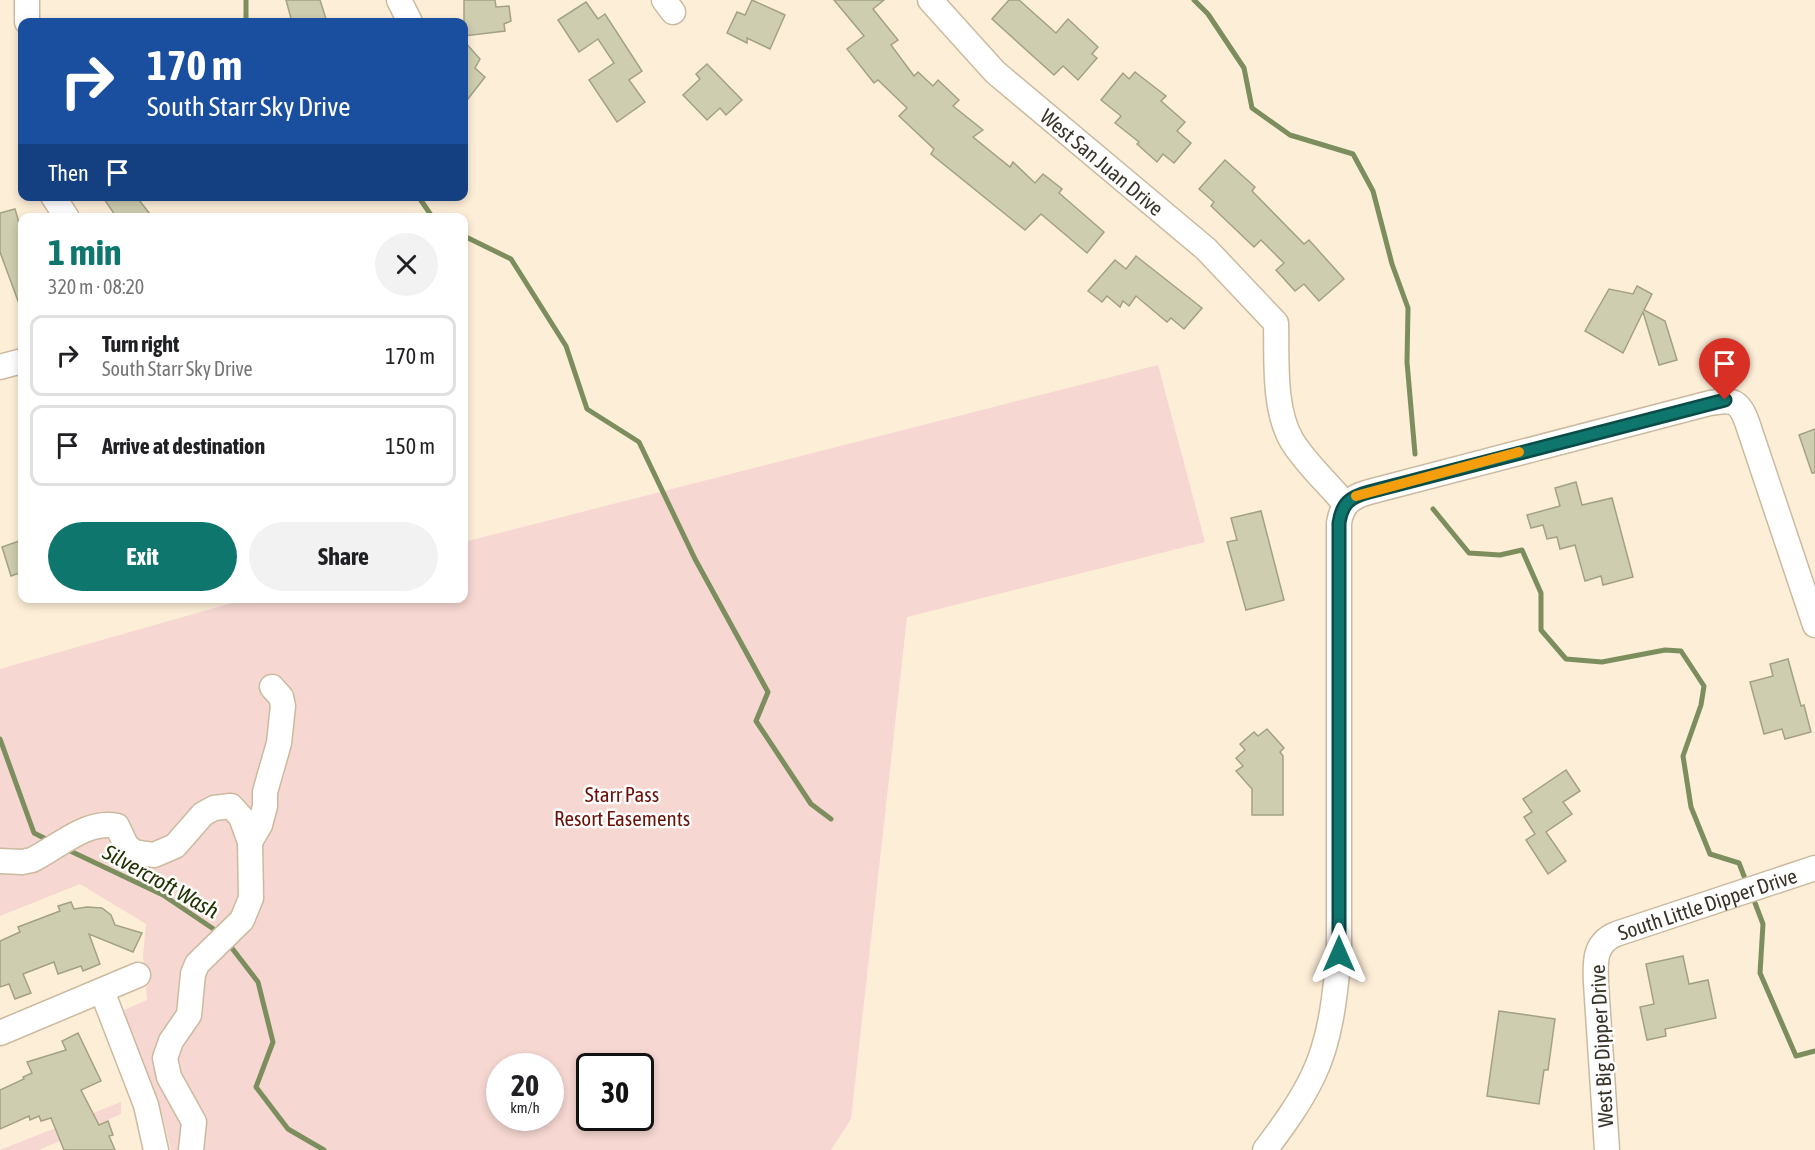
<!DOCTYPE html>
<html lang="en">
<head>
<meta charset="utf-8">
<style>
  :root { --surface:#fff; --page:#f2f2f2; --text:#202124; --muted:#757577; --line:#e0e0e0; --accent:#0f766e }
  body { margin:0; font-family:"Asap Condensed",sans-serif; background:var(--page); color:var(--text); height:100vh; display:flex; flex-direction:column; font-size:22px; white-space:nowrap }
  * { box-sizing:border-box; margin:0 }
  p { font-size:20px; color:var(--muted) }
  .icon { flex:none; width:33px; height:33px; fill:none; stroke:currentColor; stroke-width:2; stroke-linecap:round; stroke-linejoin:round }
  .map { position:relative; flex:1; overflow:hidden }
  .panel { position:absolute; left:18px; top:213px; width:450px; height:390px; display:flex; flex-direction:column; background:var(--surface); border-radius:12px; box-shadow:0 3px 9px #0003 }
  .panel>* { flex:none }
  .banner { position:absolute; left:18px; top:18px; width:450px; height:183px; border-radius:12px; box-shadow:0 3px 9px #0003; background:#1a4fa0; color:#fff; overflow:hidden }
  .speed { position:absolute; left:486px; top:1053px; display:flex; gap:12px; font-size:30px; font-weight:700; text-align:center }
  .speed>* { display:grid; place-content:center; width:78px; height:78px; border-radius:50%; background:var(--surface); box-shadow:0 3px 9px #0003; line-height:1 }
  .speed small { font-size:15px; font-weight:400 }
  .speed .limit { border:3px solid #111; border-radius:9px; background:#fff; color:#111 }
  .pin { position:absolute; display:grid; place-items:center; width:51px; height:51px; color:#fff; margin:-62px -26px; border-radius:50% 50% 50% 0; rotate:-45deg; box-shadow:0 0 6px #0007 }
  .pin .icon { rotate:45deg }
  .me { position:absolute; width:66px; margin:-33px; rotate:0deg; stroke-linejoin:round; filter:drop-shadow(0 0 4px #0008) }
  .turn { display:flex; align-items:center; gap:21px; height:126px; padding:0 30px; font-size:27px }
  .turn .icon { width:78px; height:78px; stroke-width:2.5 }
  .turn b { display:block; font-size:42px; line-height:51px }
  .then { display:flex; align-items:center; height:57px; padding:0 30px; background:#0003; gap:12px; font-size:22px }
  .round { display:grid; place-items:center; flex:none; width:63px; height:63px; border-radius:32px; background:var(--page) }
  .overview { display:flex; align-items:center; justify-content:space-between; height:102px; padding:0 30px }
  h1 { font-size:36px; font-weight:700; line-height:45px; color:var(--accent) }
  .primary-button { display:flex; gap:12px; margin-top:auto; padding:12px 30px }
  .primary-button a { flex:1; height:69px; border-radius:36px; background:var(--accent); color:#fff; font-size:24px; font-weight:700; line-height:69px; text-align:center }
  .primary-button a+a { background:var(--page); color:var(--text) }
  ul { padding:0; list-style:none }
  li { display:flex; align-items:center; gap:18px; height:81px; margin:0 12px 9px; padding:0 18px; border:3px solid var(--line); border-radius:12px }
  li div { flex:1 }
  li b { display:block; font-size:22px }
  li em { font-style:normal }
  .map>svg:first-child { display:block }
  .green { fill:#f6d7d1; fill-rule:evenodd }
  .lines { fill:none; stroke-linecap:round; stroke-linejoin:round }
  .stream { stroke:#7c8e5d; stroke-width:5 }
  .building { fill:#cfcdaf; stroke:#a3a184; stroke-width:1.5 }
  .minor-casing { stroke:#cbba9f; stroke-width:27 }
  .minor { stroke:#fff; stroke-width:24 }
  .route-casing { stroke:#0a4d48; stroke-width:15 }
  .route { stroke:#0f766e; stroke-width:10 }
  .slow { stroke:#f59e0b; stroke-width:10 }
  .labels { text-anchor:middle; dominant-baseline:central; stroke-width:5; stroke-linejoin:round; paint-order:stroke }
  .street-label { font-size:21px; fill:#3a3329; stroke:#fefefe }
  .park-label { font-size:21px; fill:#6b1208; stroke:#fefefe }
  .water-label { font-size:22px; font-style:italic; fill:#213201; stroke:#fefefe }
</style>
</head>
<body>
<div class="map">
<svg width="1815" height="1150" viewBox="0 0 1815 1150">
  <rect width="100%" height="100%" fill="#fdeed8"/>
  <g class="green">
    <path d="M1158 365 1205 542 907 617 851 1119 831 1150H171L163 1118 120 1012 147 1000 143 955 146 924 80 884 0 916V669L246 599 464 598V542ZM500 1066H550V1118H500ZM590 1066H640V1118H590Z"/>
    <path d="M121 1102V1114L39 1150H0Z"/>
  </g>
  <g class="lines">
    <g class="stream">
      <path d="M1194 0 1208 14 1244 68 1252 108 1290 135 1353 154 1373 191 1392 264 1408 308 1407 362 1415 454"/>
      <path d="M246 22V0"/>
      <path d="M418 196 433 218"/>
      <path d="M464 236 511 259 566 346 587 409 639 442 695 559 768 692 756 721 811 804 831 819"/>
      <path d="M1433 509 1469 553 1500 555 1522 550 1541 593V630L1566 659 1602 662 1665 650 1681 651 1704 686 1701 705 1683 756 1691 807 1710 854 1739 863 1744 876"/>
      <path d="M0 739 34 833 50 841"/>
      <path d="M64 848 163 895 221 934"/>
      <path d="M1755 903 1763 924 1760 973 1796 1056 1815 1051"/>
      <path d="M228 943 258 982 273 1042 256 1087 288 1129 324 1150"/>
    </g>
  </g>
  <g class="building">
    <path d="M286 0H320L327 22H292Z"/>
    <path d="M464 0H495L496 7 509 6 511 21 504 24 505 31 464 36Z"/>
    <path d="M752 0 785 15 770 49 747 38V43L727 33 737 12 745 15Z"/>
    <path d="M834 0H884L873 9 898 40 891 45 914 76 918 72 933 86 938 80 959 100 953 106 983 130 973 137 1010 167 1013 162 1035 183 1043 174 1062 189 1059 193 1104 232 1087 253 1041 214 1025 230 931 154 934 149 899 116 907 108 878 80 874 83 847 49 864 36Z"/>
    <path d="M1009 0H1019L1056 33 1068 19 1098 47 1092 54 1097 58 1078 80 1063 66 1054 75 992 19Z"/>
    <path d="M586 2 598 19 605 14 642 71 629 80 645 102 617 122 589 80 614 63 598 39 579 52 558 20Z"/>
    <path d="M464 41 480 59 475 68 485 77 464 104Z"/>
    <path d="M707 64 742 100 726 115 720 108 707 120 683 95 700 79 696 74Z"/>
    <path d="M1135 72 1166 96 1161 101 1185 122 1177 131 1191 143 1174 163 1163 154 1157 162 1137 144 1139 142 1115 123 1121 116 1101 100 1123 73 1129 79Z"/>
    <path d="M1225 160 1255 187 1252 191 1304 244 1309 240 1344 279 1319 301 1304 284 1295 291 1276 270 1284 263 1261 240 1254 247 1211 206 1214 202 1199 189Z"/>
    <path d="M102 196H136L153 218H117Z"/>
    <path d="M15 209 22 233 21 309 0 252V213Z"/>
    <path d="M1136 256 1202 308 1184 329 1171 318 1167 322 1136 296 1129 306 1123 301 1120 307 1107 296 1102 302 1088 291 1115 260 1126 269Z"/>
    <path d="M1637 286 1652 294 1644 310 1665 321 1677 360 1659 365 1643 312 1623 353 1585 331 1609 289 1633 294Z"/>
    <path d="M1815 429V473H1812L1799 435Z"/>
    <path d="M1576 482 1582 505 1612 498 1633 577 1603 585 1601 576 1585 581 1575 545 1560 549 1557 537 1547 539 1543 525 1531 528 1527 515 1560 506 1555 488Z"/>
    <path d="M1261 511 1284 600 1246 610 1227 542 1237 540 1231 518Z"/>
    <path d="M22 540V572L11 576 2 547Z"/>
    <path d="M1788 659 1801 706 1804 705 1811 732 1785 739 1782 729 1764 734 1750 682 1773 676 1770 664Z"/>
    <path d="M1267 729 1284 748 1280 752 1283 756V815H1252V789L1236 771 1243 766 1236 758 1245 750 1240 744 1254 732 1258 736Z"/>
    <path d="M1566 770 1580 791 1563 802 1572 814 1546 832 1566 861 1548 874 1526 840 1535 834 1524 817 1532 812 1523 799Z"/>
    <path d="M71 902 74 909 87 907 102 908 111 915 115 925 142 933 133 952 89 934 100 964 83 971 81 966 58 974 54 962 23 974 31 993 15 999 9 984 0 987V941L20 932 18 927 60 911 58 906Z"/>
    <path d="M1683 956 1689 984 1708 980 1716 1018 1665 1029 1666 1036 1647 1040 1640 1007 1654 1004 1646 964Z"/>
    <path d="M1499 1011 1555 1019 1548 1070H1544L1539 1104 1487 1096Z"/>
    <path d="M78 1033 101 1081 81 1090 99 1125 108 1121 113 1135 109 1136 115 1150H64L51 1118 41 1121 39 1116 30 1120 29 1116 0 1129V1090L24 1079 23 1077 32 1073 27 1062 66 1050 62 1041Z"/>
  </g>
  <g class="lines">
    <defs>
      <g id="minor">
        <path d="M399 0 410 22"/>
        <path d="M664 0 673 12"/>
        <path id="s1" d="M930 0 995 72 1206 249 1276 323C1277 359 1273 409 1292 441 1306 464 1328 483 1345 504"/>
        <path d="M27 22V0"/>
        <path d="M53 196 67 218"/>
        <path d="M0 367 22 361"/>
        <path d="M250 842 260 825 265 806V792L279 743 283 706 281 697 272 687"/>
        <path d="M0 861 22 862 32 860C57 848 87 819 117 826L126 845 134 852 154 855 175 846 203 814 214 808 231 806 241 817 250 842 251 898 242 920 197 964 193 974 189 1015 171 1041 165 1058 169 1077 194 1122 191 1150"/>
        <path d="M102 991 146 1105 156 1150"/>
        <path d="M0 1033 138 975"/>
        <path d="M1265 1150C1283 1126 1300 1103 1313 1076 1331 1039 1335 995 1339 954V523C1342 504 1351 497 1369 492L1710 403C1732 399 1739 400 1747 422L1815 625"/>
        <path id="s2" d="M1607 1150 1596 983C1595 962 1594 943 1616 934L1815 868"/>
      </g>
    </defs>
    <use href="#minor" class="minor-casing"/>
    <use href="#minor" class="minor"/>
  </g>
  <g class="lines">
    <defs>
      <path id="route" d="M1339 954V523C1342 503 1350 497 1369 492L1725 400"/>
    </defs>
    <use href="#route" class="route-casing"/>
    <use href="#route" class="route"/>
    <path class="slow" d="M1356 496 1519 452"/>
  </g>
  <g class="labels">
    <g class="street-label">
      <text stroke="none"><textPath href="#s1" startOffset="237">West San Juan Drive</textPath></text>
      <text stroke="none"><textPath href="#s2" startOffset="321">South Little Dipper Drive</textPath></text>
      <text transform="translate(1601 1046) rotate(-93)">West Big Dipper Drive</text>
    </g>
    <g class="park-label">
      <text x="622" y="794">Starr Pass<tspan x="622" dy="24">Resort Easements</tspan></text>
    </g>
    <g class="water-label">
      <text transform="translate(161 881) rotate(29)">Silvercroft Wash</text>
    </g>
  </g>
</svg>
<div class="speed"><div>20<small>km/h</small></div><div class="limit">30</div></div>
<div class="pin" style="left:1725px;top:400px;background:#d93025"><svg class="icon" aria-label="arrive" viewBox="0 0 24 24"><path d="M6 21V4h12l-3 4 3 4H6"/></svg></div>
<svg class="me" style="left:1339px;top:954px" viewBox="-20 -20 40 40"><path d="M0-17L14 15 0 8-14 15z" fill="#0f766e" stroke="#fff" stroke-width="4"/></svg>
<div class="banner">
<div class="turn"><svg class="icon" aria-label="right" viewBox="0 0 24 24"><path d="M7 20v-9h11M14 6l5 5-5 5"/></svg><div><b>170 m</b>South Starr Sky Drive</div></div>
<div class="then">Then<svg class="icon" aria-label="arrive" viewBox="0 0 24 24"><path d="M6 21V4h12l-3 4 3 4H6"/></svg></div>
</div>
<section class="panel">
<div class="overview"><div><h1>1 min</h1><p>320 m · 08:20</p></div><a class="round"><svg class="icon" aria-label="close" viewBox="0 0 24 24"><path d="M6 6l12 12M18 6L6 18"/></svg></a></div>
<ul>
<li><svg class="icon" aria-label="right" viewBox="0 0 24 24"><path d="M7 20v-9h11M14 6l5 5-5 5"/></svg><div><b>Turn right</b><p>South Starr Sky Drive</p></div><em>170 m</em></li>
<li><svg class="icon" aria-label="arrive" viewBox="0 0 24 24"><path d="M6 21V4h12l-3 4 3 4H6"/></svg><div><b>Arrive at destination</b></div><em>150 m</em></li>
</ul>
<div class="primary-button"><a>Exit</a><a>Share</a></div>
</section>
</div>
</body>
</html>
